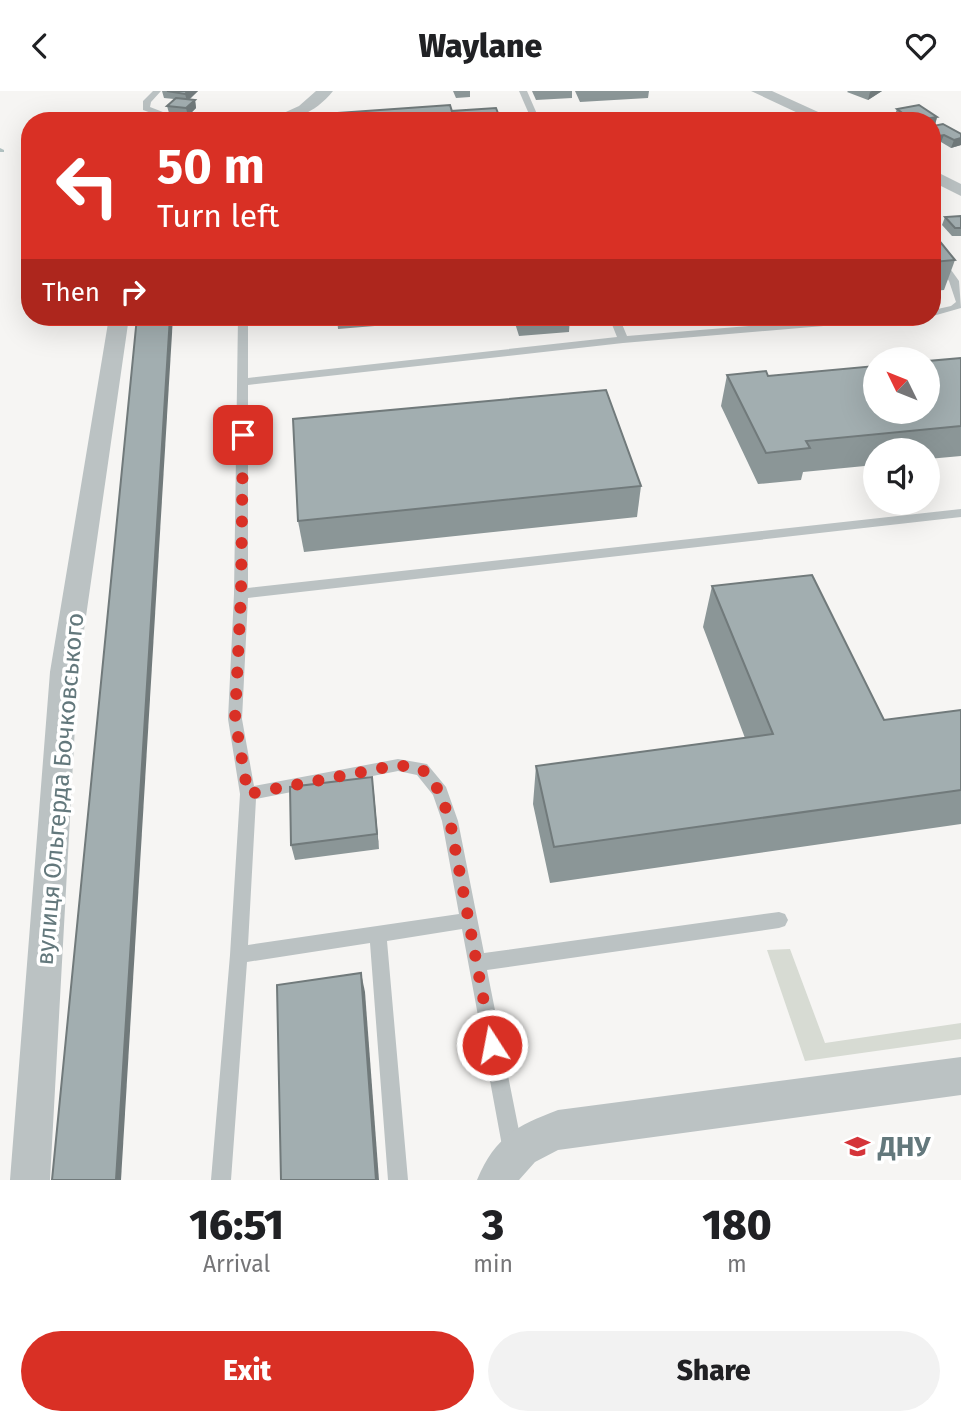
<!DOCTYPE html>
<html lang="en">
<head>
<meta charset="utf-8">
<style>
  :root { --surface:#fff; --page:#f2f2f2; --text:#202124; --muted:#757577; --accent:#d93025 }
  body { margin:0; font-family:"Fira Sans",sans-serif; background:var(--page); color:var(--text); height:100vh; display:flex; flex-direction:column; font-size:26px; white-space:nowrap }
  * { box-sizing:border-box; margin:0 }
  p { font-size:23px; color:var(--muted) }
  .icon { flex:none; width:38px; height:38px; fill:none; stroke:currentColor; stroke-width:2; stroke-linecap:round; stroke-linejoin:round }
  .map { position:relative; height:1089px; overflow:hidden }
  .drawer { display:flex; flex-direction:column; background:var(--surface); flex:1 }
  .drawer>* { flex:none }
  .guide { position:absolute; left:21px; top:21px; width:920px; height:214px; border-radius:28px; box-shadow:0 7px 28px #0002; background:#d93025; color:#fff; overflow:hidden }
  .needle { width:46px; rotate:313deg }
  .buttons { position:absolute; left:863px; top:256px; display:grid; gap:14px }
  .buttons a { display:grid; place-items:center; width:77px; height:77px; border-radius:50%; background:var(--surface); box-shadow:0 7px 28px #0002; font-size:35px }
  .pin { position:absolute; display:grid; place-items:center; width:60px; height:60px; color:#fff; margin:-30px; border-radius:14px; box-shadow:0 4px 10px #0006 }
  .me { position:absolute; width:77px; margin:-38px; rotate:349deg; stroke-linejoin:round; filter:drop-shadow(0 0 5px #0008) }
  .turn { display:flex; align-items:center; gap:24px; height:147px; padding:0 21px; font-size:32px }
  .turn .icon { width:91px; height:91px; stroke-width:2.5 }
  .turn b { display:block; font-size:49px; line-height:60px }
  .then { display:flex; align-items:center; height:66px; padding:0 21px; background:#0003; gap:14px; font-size:26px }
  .eta { display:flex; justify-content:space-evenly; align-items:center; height:119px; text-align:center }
  .eta b { font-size:42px; font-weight:800; line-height:49px }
  .action { display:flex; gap:14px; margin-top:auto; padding:14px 21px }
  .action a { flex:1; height:80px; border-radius:42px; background:var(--accent); color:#fff; font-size:28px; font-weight:800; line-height:80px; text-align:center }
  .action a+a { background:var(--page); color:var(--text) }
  header { display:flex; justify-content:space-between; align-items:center; height:91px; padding:0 21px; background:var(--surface); font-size:32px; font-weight:800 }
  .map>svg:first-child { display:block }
  .green { fill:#d7dbd3 }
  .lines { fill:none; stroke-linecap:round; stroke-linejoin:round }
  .stream { fill:#b2c2c2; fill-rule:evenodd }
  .lane { fill:#bbc2c3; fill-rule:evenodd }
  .street { fill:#bbc2c3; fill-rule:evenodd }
  .wall { fill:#8b9697 }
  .shaded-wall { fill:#717a7b }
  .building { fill:#a2aeb0; stroke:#717a7b; stroke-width:2 }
  .route { stroke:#d93025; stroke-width:12; stroke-dasharray:0 21.6 }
  .labels { text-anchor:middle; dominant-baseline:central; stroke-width:7; stroke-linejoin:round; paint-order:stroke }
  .street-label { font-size:24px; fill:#63787c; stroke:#fff }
  .near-poi-label { font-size:28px; font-weight:bold; fill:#63787c; stroke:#fff; text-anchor:start }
</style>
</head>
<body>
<header><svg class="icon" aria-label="back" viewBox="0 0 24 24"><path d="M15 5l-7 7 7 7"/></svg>Waylane<svg class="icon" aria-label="heart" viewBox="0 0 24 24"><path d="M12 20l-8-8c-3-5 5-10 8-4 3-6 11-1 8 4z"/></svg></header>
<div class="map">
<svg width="961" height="1089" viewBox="0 0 961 1089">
  <rect width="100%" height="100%" fill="#f6f5f3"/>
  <path class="green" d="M790 858 825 952 961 932V948L805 970 767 859Z"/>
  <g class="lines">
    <path class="stream" d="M0 57 4 59V61H0Z"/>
    <g class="lane">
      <path d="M153 0H161L151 11 150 16 186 30H174L143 19V10Z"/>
      <path d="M519 0H527L540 30H532Z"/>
      <path d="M933 157 936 158 959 190 961 217 933 225V219L951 215 956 211 949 190 933 167Z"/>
      <path d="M238 226H248V287L617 246 609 226H619L627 245 860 226H899L894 229 623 252 248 294V497L961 418V426L248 507 242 628 254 695 398 668 427 673 446 696 458 730 484 862 779 821 785 823 788 829 785 835 779 837 487 879 523 1060 520 1067 513 1070 506 1067 503 1060 462 838 387 850 408 1089H388L370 852 247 871 231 1089H211L230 864 240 703 228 628 234 503ZM398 680 417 684 433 704 442 730 459 823 248 854 256 708Z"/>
    </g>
    <g class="street">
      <path d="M316 0H333C314 23 294 30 266 30L299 15Z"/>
      <path d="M751 0H772L838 30H815Z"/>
      <path d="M933 79 961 93V105L933 91Z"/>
      <path d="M109 226H129L78 581 50 1089H10L50 581Z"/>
      <path d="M961 966V1004L558 1059 535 1071 519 1089H477C495 1046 516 1035 558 1019Z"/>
    </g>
  </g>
  <g class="wall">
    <path d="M162 0H198L189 9H195L196 17 188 25 169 22 167 15 174 8 164 7Z"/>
    <path d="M453 0H470V6L456 7Z"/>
    <path d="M532 0H572V7L536 9Z"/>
    <path d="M575 0H649L648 7 580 11Z"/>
    <path d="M848 0H882L868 9 847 1Z"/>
    <path d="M897 18 937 26 935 34H933V30H900L894 26Z"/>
    <path d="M933 35 961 43V54L951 57 941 51 933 54Z"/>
    <path d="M961 125V145H952L942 134 945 126Z"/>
    <path d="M933 142 955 169 944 199 933 200Z"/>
    <path d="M337 226H485L338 238Z"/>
    <path d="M513 226H570L569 241 519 245Z"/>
    <path d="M961 267V365L928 368V359H875V374L803 381 801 389 758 393 721 315 727 284 768 285Z"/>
    <path d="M641 395 637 426 304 461 298 430Z"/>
    <path d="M712 495 884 629 961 619V733L550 792 533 713 536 675 745 647 703 536Z"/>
    <path d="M372 686 379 758 295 769 291 754Z"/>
  </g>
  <g class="shaded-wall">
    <path d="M188 0H198L187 10 185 3Z"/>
    <path d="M872 0H882L868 9 870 1Z"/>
    <path d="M195 9 196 17 188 25 186 17Z"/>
    <path d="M937 26 935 34H933V30H919Z"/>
    <path d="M944 44 941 51 933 54 934 46Z"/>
    <path d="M961 47V54L951 57 954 49Z"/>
    <path d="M170 226H173L121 1089H116Z"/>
    <path d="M372 686 374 702 379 758 377 743Z"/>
    <path d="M361 882 365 901 379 1089H376Z"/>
  </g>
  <g class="building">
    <path d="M167 0H188L185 3Z"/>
    <path d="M176 7 195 9 186 17 167 15Z"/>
    <path d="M450 14 455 30H269L268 27Z"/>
    <path d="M919 14 937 26 913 30 897 18Z"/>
    <path d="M496 17 501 30H455L452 20Z"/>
    <path d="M943 33 961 43V47L954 49 944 44 934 46 933 45V35Z"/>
    <path d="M961 125V137H955L945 126Z"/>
    <path d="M933 142 955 169 933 171Z"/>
    <path d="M137 226H170L116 1089H52Z"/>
    <path d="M961 267V335L806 350 810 357 766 362 727 284 766 280 768 285 875 275V320H928V270Z"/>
    <path d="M606 299 641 395 298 430 293 328Z"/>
    <path d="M812 484 884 629 961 619V699L554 756 536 675 773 643 712 495Z"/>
    <path d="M372 686 377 743 291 754 290 696Z"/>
    <path d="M361 882 376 1089H281L277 894Z"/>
  </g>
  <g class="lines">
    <path class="route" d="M243 344 241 503 235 628 248 703 398 674 422 678 440 701 450 730 492 954"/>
  </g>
  <defs>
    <symbol id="university-bare" viewBox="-9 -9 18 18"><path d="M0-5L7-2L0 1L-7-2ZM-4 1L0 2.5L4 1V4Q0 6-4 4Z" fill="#d53439" stroke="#fff" stroke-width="2.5" paint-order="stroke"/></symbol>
  </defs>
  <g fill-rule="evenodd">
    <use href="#university-bare" x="840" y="1038" width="35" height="35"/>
  </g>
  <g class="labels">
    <g class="street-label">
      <text transform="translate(60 698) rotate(-85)">вулиця Ольгерда Бочковського</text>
    </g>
    <g class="near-poi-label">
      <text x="878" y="1055">ДНУ</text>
    </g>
  </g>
</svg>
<div class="buttons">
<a><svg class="needle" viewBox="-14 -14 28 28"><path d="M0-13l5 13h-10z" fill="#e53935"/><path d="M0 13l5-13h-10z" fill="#757577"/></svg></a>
<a><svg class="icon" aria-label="sound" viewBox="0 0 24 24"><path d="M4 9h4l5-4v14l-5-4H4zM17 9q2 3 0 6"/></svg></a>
</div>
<div class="pin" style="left:243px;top:344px;background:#d93025"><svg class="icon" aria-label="arrive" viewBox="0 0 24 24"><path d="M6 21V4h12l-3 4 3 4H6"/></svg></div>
<svg class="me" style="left:492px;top:954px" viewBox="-20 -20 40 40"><circle r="17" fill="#d93025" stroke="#fff" stroke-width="3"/><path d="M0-11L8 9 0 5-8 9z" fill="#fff"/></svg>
<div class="guide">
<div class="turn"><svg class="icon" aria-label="left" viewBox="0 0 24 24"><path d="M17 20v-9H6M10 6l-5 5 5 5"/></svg><div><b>50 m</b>Turn left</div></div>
<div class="then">Then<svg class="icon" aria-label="right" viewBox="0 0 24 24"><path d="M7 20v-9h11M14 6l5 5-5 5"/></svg></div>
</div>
</div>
<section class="drawer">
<div class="eta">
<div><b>16:51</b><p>Arrival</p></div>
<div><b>3</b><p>min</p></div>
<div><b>180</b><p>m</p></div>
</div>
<div class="action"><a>Exit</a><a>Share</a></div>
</section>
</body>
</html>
